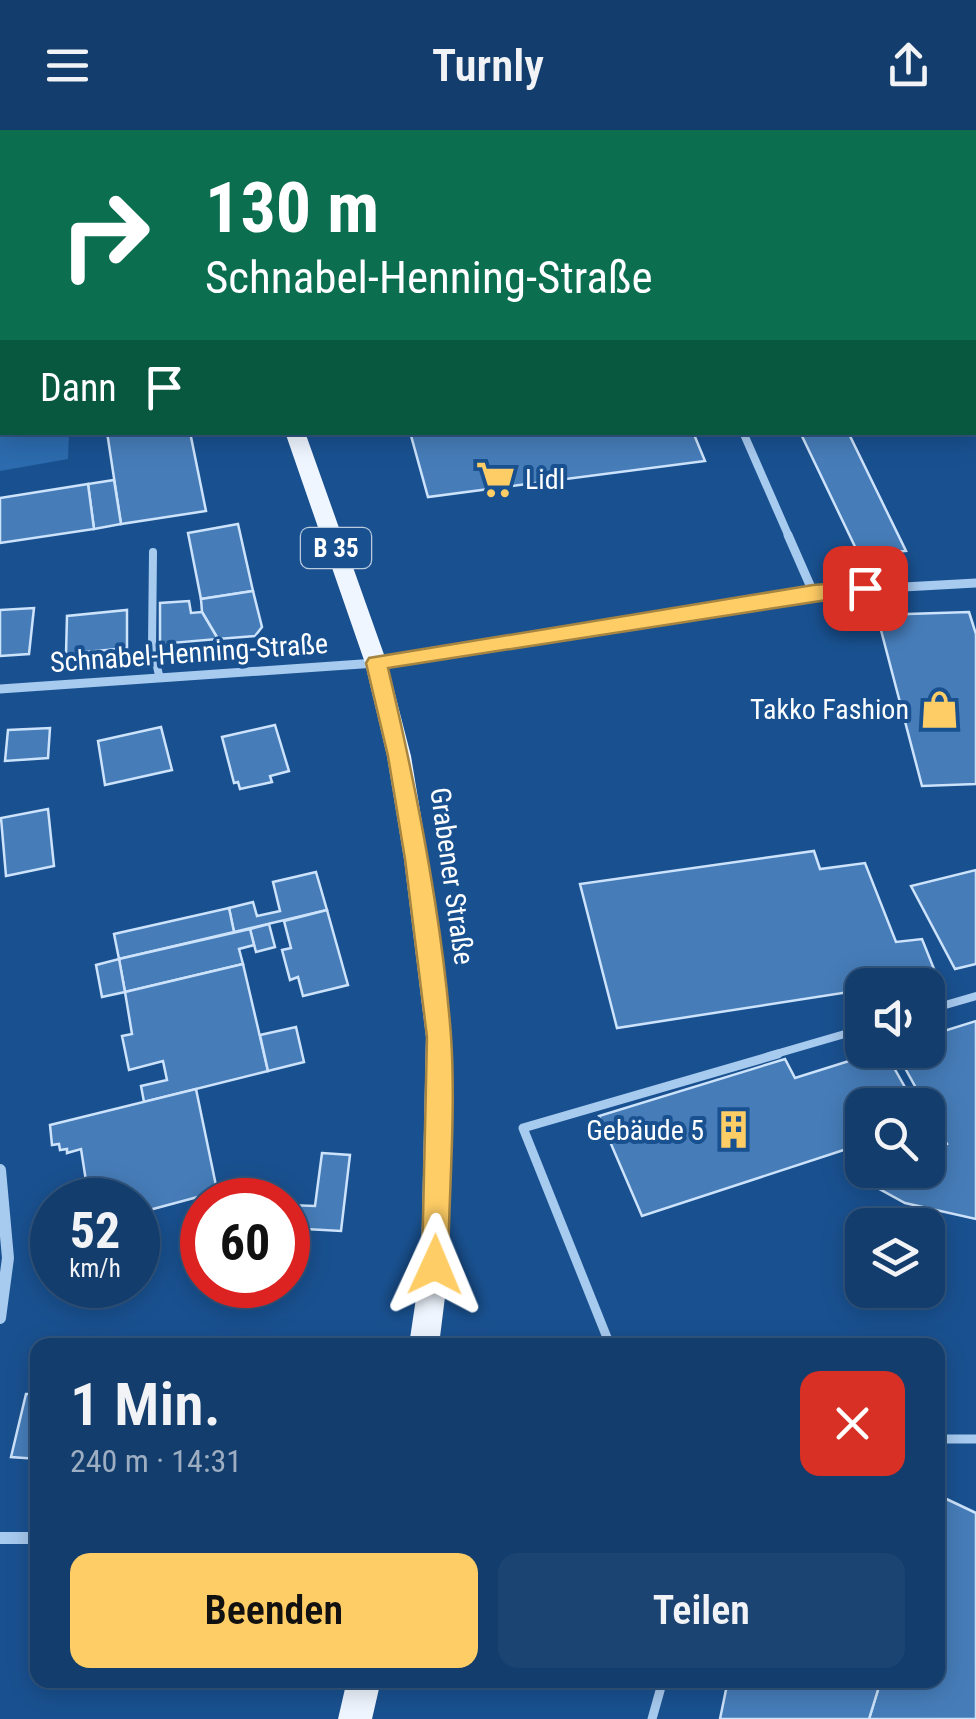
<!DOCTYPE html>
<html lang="de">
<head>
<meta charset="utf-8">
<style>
  :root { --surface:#133d6c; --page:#1c4472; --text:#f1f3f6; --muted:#9daec2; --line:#32567f; --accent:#ffcd65 }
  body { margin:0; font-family:"Roboto Condensed",sans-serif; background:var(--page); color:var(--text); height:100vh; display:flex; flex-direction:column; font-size:38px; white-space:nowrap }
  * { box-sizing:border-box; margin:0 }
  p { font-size:32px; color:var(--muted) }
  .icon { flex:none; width:55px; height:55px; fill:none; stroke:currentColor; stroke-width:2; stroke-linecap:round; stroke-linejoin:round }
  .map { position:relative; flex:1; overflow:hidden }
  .panel { position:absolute; left:30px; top:1208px; width:915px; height:350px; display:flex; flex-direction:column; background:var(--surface); border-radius:20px; box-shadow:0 5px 25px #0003,0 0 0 2px var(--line) }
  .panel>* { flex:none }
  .hud { position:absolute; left:0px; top:0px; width:978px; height:305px; box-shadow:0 5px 25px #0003,0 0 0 2px var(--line); background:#0b6e4f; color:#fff; overflow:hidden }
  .controls { position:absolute; left:845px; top:838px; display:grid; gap:20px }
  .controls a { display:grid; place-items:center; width:100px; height:100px; border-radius:20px; background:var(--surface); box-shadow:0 5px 25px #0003,0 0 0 2px var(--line); font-size:50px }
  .speed { position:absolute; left:30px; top:1048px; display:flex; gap:20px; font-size:50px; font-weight:700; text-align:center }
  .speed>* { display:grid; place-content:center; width:130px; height:130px; border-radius:50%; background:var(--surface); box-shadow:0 5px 25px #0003,0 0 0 2px var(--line); line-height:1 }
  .speed small { font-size:25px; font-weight:400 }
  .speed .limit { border:15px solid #d22; background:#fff; color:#111 }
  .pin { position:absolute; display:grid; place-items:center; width:85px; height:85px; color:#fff; margin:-42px; border-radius:20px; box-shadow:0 5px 15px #0006 }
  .me { position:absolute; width:110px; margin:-55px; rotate:1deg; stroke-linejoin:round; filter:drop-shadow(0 0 8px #0008) }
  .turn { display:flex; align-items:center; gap:35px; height:210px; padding:0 40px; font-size:45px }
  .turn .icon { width:130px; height:130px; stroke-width:2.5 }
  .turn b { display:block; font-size:70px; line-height:85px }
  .then { display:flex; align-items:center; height:95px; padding:0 40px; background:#0003; gap:20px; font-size:38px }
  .round { display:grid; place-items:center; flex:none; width:105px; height:105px; border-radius:20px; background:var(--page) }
  .overview { display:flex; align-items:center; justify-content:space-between; height:170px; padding:0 40px }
  h1 { font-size:60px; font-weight:600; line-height:75px }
  .button { display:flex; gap:20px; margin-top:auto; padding:20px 40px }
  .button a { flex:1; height:115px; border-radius:20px; background:var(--accent); color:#111; font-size:40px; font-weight:600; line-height:115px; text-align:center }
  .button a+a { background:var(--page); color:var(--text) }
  header { display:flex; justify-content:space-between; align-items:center; height:130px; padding:0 40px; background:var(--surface); font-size:45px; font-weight:600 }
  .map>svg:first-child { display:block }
  .green { fill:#2c6bae }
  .building { fill:#467db9; stroke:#cde3fb; stroke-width:2.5 }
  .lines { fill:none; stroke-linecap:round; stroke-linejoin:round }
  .service-far1 { stroke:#a7caef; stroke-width:8 }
  .service { stroke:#a7caef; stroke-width:9 }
  .minor-far2 { stroke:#a7caef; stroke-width:8 }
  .minor-far1 { stroke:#a7caef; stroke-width:9 }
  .minor { stroke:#a7caef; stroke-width:12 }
  .primary { fill:#eff6ff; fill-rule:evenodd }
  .route { fill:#ffcd65; stroke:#a68542; stroke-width:2.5 }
  .labels { text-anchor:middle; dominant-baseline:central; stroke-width:8; stroke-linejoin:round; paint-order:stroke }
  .shield { fill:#195190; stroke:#bacbde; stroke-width:2.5 }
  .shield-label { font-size:25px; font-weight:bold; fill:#fff }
  .poi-label { font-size:28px; fill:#fff; stroke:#195190; text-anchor:end }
  .street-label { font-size:28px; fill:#fff; stroke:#195190 }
</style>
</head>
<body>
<header><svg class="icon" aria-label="menu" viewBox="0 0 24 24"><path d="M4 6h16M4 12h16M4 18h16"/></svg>Turnly<svg class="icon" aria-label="share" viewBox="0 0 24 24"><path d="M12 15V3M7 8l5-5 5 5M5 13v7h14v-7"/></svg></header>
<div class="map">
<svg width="976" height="1589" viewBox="0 0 976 1589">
  <rect width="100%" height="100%" fill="#195190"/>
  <path class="green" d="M0 250 2 302 69 303 68 329 0 341Z"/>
  <g class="building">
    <path d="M0 0H75L76 2H2L0 63Z"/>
    <path d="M296 0H576L577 2H297Z"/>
    <path d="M107 302H190L206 381 121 394Z"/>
    <path d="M410 302H693L705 331 428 367Z"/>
    <path d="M800 302H848L906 421 859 425Z"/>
    <path d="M114 350 121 394 94 399 88 354Z"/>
    <path d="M88 354 94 399 0 413V368Z"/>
    <path d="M238 394 253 461 201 469 188 403Z"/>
    <path d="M253 461 262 497 255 506 218 509 202 482 201 469Z"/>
    <path d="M189 471 191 483 202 482 218 509 160 514V473Z"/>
    <path d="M34 478 29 524 0 526V480Z"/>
    <path d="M127 480V518L66 524 67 486Z"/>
    <path d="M969 482 976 504V654L922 656 877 485Z"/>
    <path d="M275 595 289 641 270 646 272 652 240 659 238 652 234 653 222 607Z"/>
    <path d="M161 597 172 640 105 655 98 611Z"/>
    <path d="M50 598 48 628 5 631 8 600Z"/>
    <path d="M48 679 54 736 6 746 1 688Z"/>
    <path d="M814 721 820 739 865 733 896 812 922 809 938 849 862 855V860L617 898 580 754Z"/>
    <path d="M976 740V834L955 839 911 756Z"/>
    <path d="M316 742 327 780 234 802 229 778 253 772 257 786 280 781 273 752Z"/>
    <path d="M229 778 234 802 119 829 114 804Z"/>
    <path d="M327 780 348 855 303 866 298 847 290 850 282 820 291 818 284 791Z"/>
    <path d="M269 794 275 817 256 822 250 799Z"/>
    <path d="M250 799 254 815 239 819 243 834 125 862 119 829Z"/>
    <path d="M119 829 125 862 102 867 96 835Z"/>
    <path d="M243 834 268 941 144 972 141 956 167 950 163 931 129 940 122 906 132 904 125 862Z"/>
    <path d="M976 891V1089L905 1073 865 1051 890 1040H928V1023L947 1014 895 920H928V906Z"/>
    <path d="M296 897 304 932 268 941 260 905Z"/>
    <path d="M884 920 915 975H862V1014L642 1086 599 986 785 929 795 948Z"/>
    <path d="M196 959 219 1070H206L205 1065 138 1083V1070H89L81 1019 67 1023V1019L60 1020 59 1014 52 1015 50 995Z"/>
    <path d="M322 1023 350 1025 341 1101 288 1098V1075L315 1076Z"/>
    <path d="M26 1264H38V1329L11 1327Z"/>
    <path d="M938 1365 976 1383V1589H869L881 1550H938Z"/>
    <path d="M728 1550H881L869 1589H720Z"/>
  </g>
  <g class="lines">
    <g class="service-far1">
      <path d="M153 422 152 515 159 545"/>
      <path d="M837 460 847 487"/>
      <path d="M928 880 976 866"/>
      <path d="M769 926 862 899"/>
    </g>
    <g class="service">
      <path d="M610 1215 523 998 778 924"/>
      <path d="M938 1309H976"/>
      <path d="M652 1589 663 1550"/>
    </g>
    <path class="minor-far2" d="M743 302 789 407"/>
    <g class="minor-far1">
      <path d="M788 405 813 462"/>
      <path d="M0 559 376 533 813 462 976 453"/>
    </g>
    <g class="minor">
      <path d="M0 1040 8 1128 0 1188"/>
      <path d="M0 1408H38"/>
    </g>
    <g class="primary">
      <rect x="183" y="0" width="16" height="2"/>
      <path d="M285 302H305L387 533 411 626 428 729 452 907 449 1135 439 1215H409L421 1135 426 907 404 729 387 626 365 533Z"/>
      <path d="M347 1550H381L372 1589H338Z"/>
    </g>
  </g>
  <path class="route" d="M865 451 875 458 872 463 388 538C416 656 442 785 451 906 456 981 449 1059 448 1135L444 1144 435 1147 425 1144 422 1135 427 907 405 729 388 626 366 533 369 528 813 455Z"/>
  <defs>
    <symbol id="supermarket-bare" viewBox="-9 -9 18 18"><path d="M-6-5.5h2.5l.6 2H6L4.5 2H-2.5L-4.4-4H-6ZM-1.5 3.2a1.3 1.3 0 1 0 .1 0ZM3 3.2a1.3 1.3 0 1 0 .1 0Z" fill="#ffcd65" stroke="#195190" stroke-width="2.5" paint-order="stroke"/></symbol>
    <symbol id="shop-bare" viewBox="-9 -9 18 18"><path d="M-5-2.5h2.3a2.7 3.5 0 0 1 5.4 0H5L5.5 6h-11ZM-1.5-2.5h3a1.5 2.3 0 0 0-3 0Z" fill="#ffcd65" stroke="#195190" stroke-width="2.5" paint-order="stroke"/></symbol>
    <symbol id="building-bare" viewBox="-9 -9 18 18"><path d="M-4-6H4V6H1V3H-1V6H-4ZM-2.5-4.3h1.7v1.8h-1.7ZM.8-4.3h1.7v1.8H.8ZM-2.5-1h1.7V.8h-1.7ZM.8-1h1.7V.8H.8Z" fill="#ffcd65" stroke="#195190" stroke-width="2.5" paint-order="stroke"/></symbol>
  </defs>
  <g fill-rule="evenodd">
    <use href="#supermarket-bare" x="468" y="322" width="55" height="55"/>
    <use href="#shop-bare" x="912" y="552" width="55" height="55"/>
    <use href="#building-bare" x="706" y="972" width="55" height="55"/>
  </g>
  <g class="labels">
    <rect class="shield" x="301" y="398" width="70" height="40" rx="8"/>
    <g class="shield-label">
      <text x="336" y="418">B 35</text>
    </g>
    <g class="poi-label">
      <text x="525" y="349" text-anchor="start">Lidl</text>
      <text x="909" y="579">Takko Fashion</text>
      <text x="704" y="1000">Gebäude 5</text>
    </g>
    <g class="street-label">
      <text transform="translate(189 523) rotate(-4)">Schnabel-Henning-Straße</text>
      <text transform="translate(452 746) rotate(82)">Grabener Straße</text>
    </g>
  </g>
</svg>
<div class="controls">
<a><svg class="icon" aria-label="sound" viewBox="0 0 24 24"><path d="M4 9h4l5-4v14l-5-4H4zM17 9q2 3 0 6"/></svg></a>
<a><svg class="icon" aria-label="search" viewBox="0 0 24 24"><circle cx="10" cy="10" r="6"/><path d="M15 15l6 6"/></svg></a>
<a><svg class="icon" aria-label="layers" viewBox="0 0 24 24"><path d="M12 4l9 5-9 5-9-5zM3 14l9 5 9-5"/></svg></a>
</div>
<div class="speed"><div>52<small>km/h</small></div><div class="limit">60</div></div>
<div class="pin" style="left:865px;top:458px;background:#d93025"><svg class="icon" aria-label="arrive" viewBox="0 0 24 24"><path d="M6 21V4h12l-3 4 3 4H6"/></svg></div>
<svg class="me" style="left:435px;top:1135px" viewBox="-20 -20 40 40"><path d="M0-17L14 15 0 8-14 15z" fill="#ffcd65" stroke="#fff" stroke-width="4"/></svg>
<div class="hud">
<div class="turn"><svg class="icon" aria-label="right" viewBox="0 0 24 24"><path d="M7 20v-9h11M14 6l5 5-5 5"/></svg><div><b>130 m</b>Schnabel-Henning-Straße</div></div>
<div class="then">Dann<svg class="icon" aria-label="arrive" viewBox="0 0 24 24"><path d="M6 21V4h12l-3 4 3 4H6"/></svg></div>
</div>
<section class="panel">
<div class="overview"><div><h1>1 Min.</h1><p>240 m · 14:31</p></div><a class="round" style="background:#d93025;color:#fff"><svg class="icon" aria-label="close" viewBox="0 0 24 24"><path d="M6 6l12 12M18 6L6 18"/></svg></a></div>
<div class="button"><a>Beenden</a><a>Teilen</a></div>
</section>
</div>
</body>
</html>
